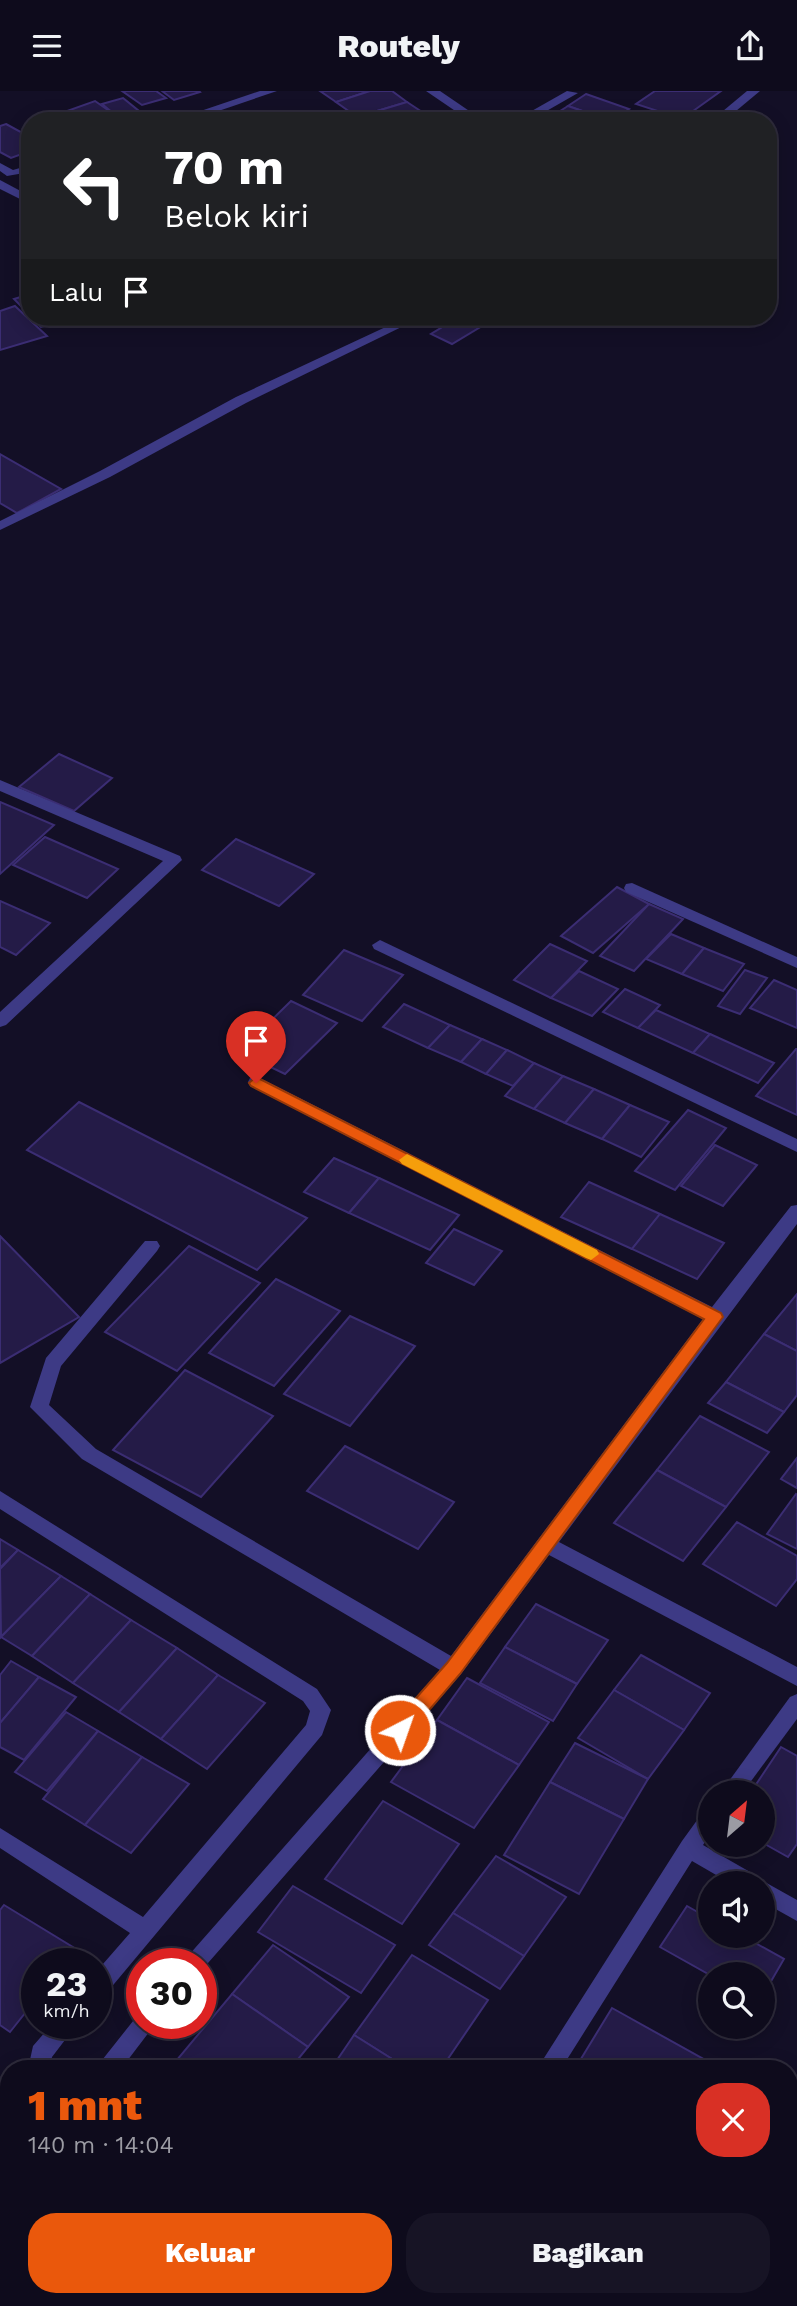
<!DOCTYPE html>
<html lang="id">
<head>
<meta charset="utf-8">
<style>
  :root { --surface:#0e0b1c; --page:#171425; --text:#f1f3f6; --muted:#9b9ba3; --line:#2e2b3b; --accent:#ea580c }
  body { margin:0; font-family:"Work Sans",sans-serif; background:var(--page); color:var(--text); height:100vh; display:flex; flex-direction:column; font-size:26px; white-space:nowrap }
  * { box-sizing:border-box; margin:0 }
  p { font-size:23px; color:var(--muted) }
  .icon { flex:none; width:38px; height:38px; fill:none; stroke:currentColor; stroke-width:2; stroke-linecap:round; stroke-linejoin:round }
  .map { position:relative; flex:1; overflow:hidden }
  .drawer { position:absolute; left:0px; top:1969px; width:798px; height:247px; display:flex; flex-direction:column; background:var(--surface); border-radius:28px 28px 0 0; box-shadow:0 4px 18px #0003,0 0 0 2px var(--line) }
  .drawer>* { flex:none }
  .hud { position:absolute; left:21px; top:21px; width:756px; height:214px; border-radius:28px; box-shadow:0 4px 18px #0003,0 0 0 2px var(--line); background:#202124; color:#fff; overflow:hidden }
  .needle { width:46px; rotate:28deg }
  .buttons { position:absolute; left:698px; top:1689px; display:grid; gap:14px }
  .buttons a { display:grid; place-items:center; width:77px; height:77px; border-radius:50%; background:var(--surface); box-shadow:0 4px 18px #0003,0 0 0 2px var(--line); font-size:35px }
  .speed { position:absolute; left:21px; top:1857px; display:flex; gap:14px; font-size:35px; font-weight:700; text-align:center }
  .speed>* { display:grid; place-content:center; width:91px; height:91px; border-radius:50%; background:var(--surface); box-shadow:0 4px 18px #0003,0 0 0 2px var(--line); line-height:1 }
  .speed small { font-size:18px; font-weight:400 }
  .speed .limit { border:10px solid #d22; background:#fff; color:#111 }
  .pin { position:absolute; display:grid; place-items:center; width:60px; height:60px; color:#fff; margin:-72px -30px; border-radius:50% 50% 50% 0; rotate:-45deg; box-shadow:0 0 7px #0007 }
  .pin .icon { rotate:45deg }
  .me { position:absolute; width:77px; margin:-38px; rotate:41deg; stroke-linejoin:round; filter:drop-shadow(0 0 5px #0008) }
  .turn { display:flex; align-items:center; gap:24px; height:147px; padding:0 28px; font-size:32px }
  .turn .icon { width:91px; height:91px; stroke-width:2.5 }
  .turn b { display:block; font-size:49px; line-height:60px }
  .then { display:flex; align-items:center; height:66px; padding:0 28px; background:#0003; gap:14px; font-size:26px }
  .round { display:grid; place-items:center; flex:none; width:74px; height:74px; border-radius:28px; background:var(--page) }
  .headline { display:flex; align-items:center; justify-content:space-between; height:119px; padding:0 28px }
  h1 { font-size:42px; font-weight:800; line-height:52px; color:var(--accent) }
  .cta { display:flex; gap:14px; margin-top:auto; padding:14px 28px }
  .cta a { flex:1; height:80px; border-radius:28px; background:var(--accent); color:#fff; font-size:28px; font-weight:800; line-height:80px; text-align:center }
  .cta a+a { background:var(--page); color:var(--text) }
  header { display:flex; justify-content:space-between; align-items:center; height:91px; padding:0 28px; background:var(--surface); font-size:32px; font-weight:800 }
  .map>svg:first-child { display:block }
  .building { fill:#241b47; stroke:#3b2d73; stroke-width:2 }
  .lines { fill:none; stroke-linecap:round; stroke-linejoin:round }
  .minor { fill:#3d3a85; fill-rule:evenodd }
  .route { fill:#ea580c; stroke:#983908; stroke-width:2 }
  .slow { fill:#f59e0b }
</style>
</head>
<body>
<header><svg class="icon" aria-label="menu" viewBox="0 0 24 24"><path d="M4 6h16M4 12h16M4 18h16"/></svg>Routely<svg class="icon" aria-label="share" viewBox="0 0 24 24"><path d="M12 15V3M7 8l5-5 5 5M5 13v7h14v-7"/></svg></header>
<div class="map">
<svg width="797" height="2215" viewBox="0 0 797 2215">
  <rect width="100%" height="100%" fill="#130f26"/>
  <g class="building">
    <path d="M122 0H156L166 7 142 14Z"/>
    <path d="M162 0H199L200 1 174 9Z"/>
    <path d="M320 0H370L336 11Z"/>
    <path d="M370 0H392L407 11 357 26 336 11Z"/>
    <path d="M655 0H721L682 28 636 13Z"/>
    <path d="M586 3 629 18 611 30 568 15Z"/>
    <path d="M123 7 139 20 119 27 102 13Z"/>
    <path d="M95 10 115 24 98 30H81L67 20Z"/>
    <path d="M407 11 425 23 405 30H362L357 26Z"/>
    <path d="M568 15 611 30 549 27Z"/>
    <path d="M253 21 265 30 225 29Z"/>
    <path d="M6 33 30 46V60L11 67 0 61V35Z"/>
    <path d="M30 203V224L14 208Z"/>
    <path d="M15 215 47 245 0 259V220Z"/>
    <path d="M31 226H76L41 236Z"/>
    <path d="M459 226H497L452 253 431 243Z"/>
    <path d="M0 363 61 398 17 422 0 412Z"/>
    <path d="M59 663 112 687 74 720 19 696Z"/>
    <path d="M0 711 54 734 0 783Z"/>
    <path d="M45 746 118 778 87 807 13 774Z"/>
    <path d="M236 748 314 783 279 815 202 779Z"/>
    <path d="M617 796 649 813 593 862 561 845Z"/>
    <path d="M0 810 50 832 16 864 0 856Z"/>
    <path d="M649 813 683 828 634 880 600 865Z"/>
    <path d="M671 843 704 857 682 883 646 868Z"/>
    <path d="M550 853 587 870 551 907 514 889Z"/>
    <path d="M704 857 744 873 723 900 682 883Z"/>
    <path d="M344 859 403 884 362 930 303 904Z"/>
    <path d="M745 879 767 887 740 923 718 915Z"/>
    <path d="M579 880 618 898 592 925 551 907Z"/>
    <path d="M774 889 797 899V937L750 917Z"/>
    <path d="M625 898 660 914 638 937 603 921Z"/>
    <path d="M291 910 337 932 285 983 239 961Z"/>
    <path d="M404 913 450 934 428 957 383 936Z"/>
    <path d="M656 919 710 943 693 962 638 937Z"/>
    <path d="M450 934 482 948 461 971 428 957Z"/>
    <path d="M710 943 774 972 758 992 693 962Z"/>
    <path d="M482 948 507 959 486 983 461 971Z"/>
    <path d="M796 958H797V1024L756 1005Z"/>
    <path d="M507 959 534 972 513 995 486 983Z"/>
    <path d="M534 972 563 985 534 1018 505 1005Z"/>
    <path d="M563 985 594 998 565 1032 534 1018Z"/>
    <path d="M594 998 630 1014 602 1048 565 1032Z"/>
    <path d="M79 1011 307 1127 257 1179 27 1059Z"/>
    <path d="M630 1014 669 1031 641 1066 602 1048Z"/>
    <path d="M688 1019 726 1037 675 1099 635 1080Z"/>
    <path d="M715 1054 757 1074 723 1115 681 1095Z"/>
    <path d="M334 1067 379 1087 349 1122 304 1101Z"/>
    <path d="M379 1087 459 1124 430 1159 349 1122Z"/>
    <path d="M589 1091 660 1123 632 1158 561 1126Z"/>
    <path d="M660 1123 724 1152 697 1188 632 1158Z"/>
    <path d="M454 1138 502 1160 474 1194 426 1172Z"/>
    <path d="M0 1145 79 1226 0 1272Z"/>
    <path d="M189 1155 260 1192 177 1280 105 1241Z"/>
    <path d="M276 1188 340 1220 274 1295 209 1262Z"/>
    <path d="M797 1203V1260L764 1243Z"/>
    <path d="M350 1225 415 1255 350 1335 284 1303Z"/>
    <path d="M764 1243 797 1260V1304L784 1321 726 1291Z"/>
    <path d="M185 1279 273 1325 201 1406 113 1359Z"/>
    <path d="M726 1291 784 1321 767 1342 708 1312Z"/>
    <path d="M700 1325 769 1361 726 1416 657 1379Z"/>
    <path d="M345 1355 454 1411 418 1458 307 1400Z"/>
    <path d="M797 1367V1397L781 1388Z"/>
    <path d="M657 1379 726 1416 683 1470 614 1432Z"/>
    <path d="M796 1403 797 1404V1458L767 1443Z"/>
    <path d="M737 1431 797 1465V1488L776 1515 703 1473Z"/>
    <path d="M0 1448 18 1459 0 1477Z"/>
    <path d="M18 1459 61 1485 1 1546 0 1478Z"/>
    <path d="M61 1485 90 1503 32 1565 1 1546Z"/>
    <path d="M90 1503 131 1529 73 1592 32 1565Z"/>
    <path d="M536 1513 608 1549 577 1593 505 1556Z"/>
    <path d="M131 1529 177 1557 119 1621 73 1592Z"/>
    <path d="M505 1556 577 1593 553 1630 480 1592Z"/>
    <path d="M177 1557 218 1584 161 1648 119 1621Z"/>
    <path d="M641 1564 710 1602 684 1639 614 1599Z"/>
    <path d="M11 1570 39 1586 0 1632V1584Z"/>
    <path d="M218 1584 265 1612 207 1678 161 1648Z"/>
    <path d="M39 1586 76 1606 24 1669 0 1656V1632Z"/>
    <path d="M467 1587 549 1631 519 1674 437 1629Z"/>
    <path d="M614 1599 684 1639 648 1688 578 1647Z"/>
    <path d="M66 1621 98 1640 47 1700 15 1681Z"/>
    <path d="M437 1629 519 1674 474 1737 391 1691Z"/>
    <path d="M98 1640 142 1666 85 1734 43 1708Z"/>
    <path d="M575 1652 648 1688 624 1728 550 1691Z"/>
    <path d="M781 1656 797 1665V1753L788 1766 763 1752V1701H751Z"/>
    <path d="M142 1666 189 1693 131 1762 85 1734Z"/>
    <path d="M550 1691 624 1728 579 1803 504 1764Z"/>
    <path d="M383 1710 459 1753 402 1833 325 1788Z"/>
    <path d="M496 1765 566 1806 524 1865 453 1822Z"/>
    <path d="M293 1795 395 1854 361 1902 258 1841Z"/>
    <path d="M4 1814 76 1858 64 1872H37V1907L10 1941 0 1934V1819Z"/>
    <path d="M687 1815 710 1828V1844H741L784 1868 763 1904V1883L710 1884 660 1856Z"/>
    <path d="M453 1822 524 1865 500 1898 429 1854Z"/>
    <path d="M273 1854 349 1906 308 1956 232 1903Z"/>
    <path d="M412 1864 488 1909 441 1978H408L354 1944Z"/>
    <path d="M232 1903 308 1956 290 1978H187L176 1970Z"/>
    <path d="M612 1917 707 1970 703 1978 576 1976Z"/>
    <path d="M354 1944 408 1978H331Z"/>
    <path d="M789 1997 797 2001V2054L789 2068Z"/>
    <path d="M797 2070V2122L789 2118V2085Z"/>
    <path d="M553 2207H705L700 2215H567Z"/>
    <path d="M753 2207H762L773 2215H747Z"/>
  </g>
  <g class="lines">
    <g class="minor">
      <path d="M260 0H277L189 30H171Z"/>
      <path d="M426 0H440L484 30H470Z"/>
      <path d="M567 0 578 2 529 30H514Z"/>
      <path d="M747 0H760L724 30H711Z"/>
      <path d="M0 72 13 79 30 74V81L7 85 0 80Z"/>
      <path d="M0 89 30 105V113L0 98Z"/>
      <path d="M407 226H422L246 312 110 386 0 439V430L100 380 236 306Z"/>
      <path d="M0 689 180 765 182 769 6 934 0 936V921L163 770 0 700Z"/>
      <path d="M632 792 797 866V877L626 801 624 797 626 793Z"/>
      <path d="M380 849 797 1048V1061L374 858 372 854Z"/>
      <path d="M256 985 712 1216 791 1115 797 1114V1133L559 1451 797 1576V1595L549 1464 461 1583 201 1880V1872H185L188 1865 440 1579 82 1368 30 1316 46 1267 145 1150H157L160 1155 157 1160 61 1275 49 1314 96 1358 451 1565 703 1228 250 995 248 991 250 987Z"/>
      <path d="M0 1400 317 1598 331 1619 322 1644 104 1905 96 1908V1881L130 1842 0 1757V1737L143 1826 306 1634 310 1620 303 1610 0 1418Z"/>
      <path d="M797 1603V1628L743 1701H721L790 1606Z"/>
      <path d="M710 1719V1744L703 1754 757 1785 760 1792 763 1790 797 1809V1830L763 1811V1792H730L692 1770 561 1978H537L682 1750 703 1721Z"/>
      <path d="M142 1923V1932H156L121 1978H95L137 1925Z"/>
      <path d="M53 1932H78L52 1966 50 1978H28L33 1955Z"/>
      <path d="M9 2086V2115L0 2119V2090Z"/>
      <path d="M789 2176 797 2180V2205L789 2202Z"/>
    </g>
  </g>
  <path class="route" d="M256 986 721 1222 723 1226 460 1583 407 1645 400 1647 393 1645 391 1639 393 1633 447 1572 704 1228 251 995 249 992Z"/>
  <path class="slow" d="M407 1063 597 1159 599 1163 591 1169 586 1167 402 1073 399 1069Z"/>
</svg>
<div class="buttons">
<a><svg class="needle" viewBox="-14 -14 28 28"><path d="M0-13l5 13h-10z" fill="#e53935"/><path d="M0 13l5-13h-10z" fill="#9b9ba3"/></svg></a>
<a><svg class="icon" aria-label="sound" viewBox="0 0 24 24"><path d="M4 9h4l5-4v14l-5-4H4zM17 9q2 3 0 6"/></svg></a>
<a><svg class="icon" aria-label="search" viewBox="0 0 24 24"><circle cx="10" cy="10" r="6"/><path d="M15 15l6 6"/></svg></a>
</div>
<div class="speed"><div>23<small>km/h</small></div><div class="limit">30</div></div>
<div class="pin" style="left:256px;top:992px;background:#d93025"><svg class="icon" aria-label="arrive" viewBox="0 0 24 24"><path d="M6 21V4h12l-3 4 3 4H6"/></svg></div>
<svg class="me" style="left:400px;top:1639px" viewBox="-20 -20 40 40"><circle r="17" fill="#ea580c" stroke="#fff" stroke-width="3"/><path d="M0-11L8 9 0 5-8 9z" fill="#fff"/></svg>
<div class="hud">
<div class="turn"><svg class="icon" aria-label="left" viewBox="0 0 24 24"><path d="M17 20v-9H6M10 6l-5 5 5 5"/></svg><div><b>70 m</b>Belok kiri</div></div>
<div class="then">Lalu<svg class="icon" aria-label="arrive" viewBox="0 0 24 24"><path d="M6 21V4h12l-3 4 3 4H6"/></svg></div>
</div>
<section class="drawer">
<div class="headline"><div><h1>1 mnt</h1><p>140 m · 14:04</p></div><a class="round" style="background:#d93025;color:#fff"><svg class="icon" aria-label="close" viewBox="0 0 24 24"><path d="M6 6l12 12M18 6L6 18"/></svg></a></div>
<div class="cta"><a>Keluar</a><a>Bagikan</a></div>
</section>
</div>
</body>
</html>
